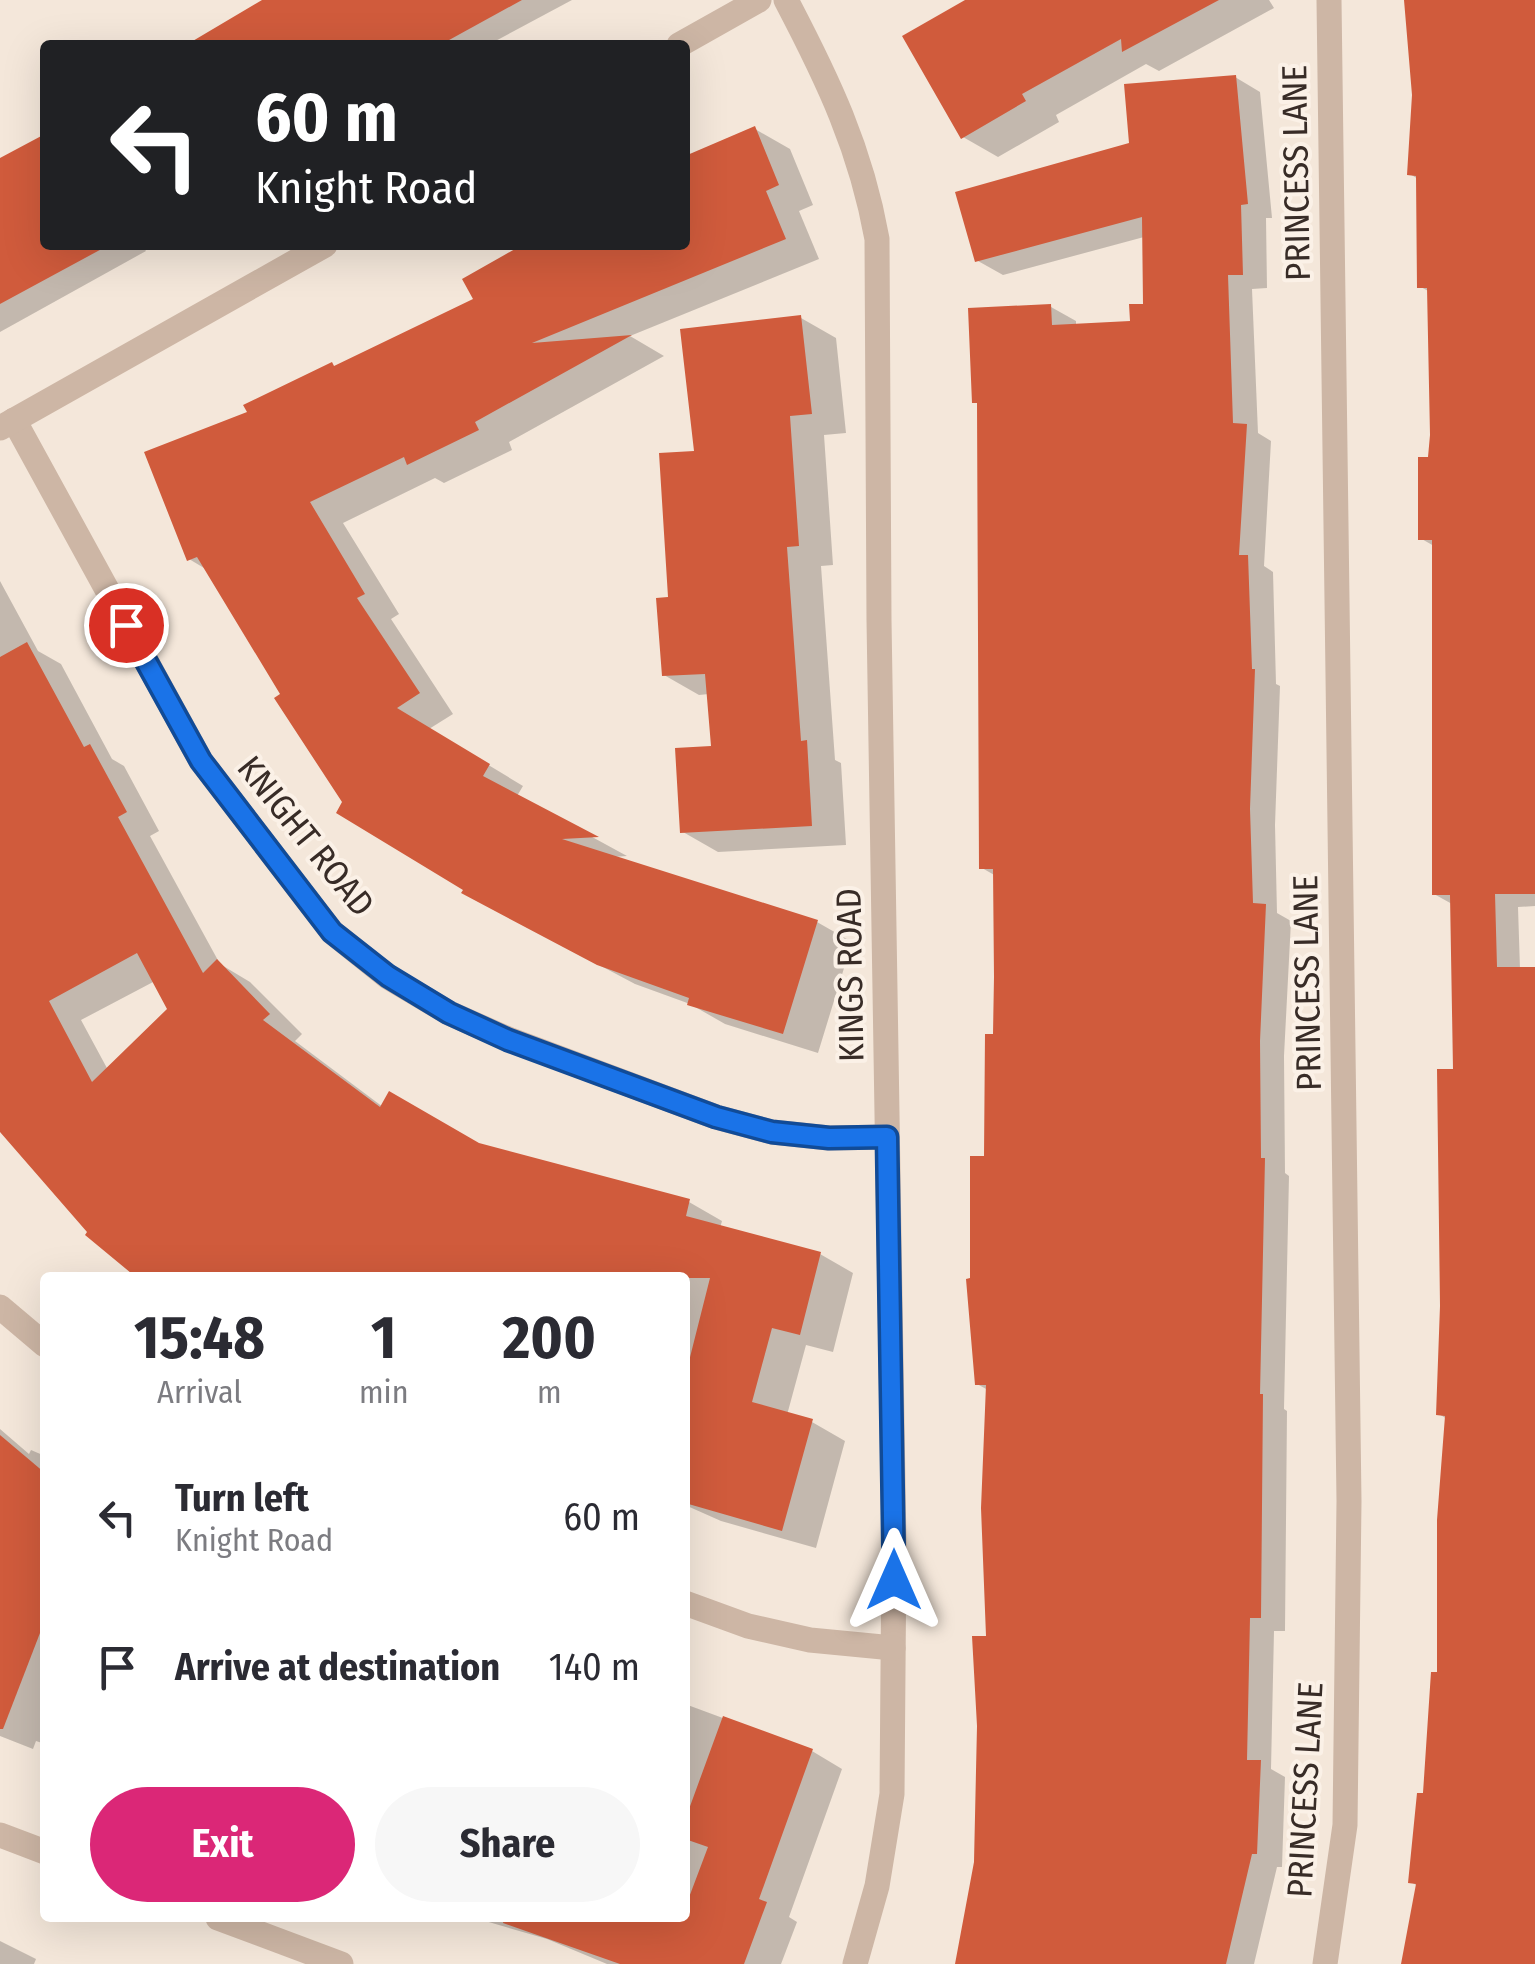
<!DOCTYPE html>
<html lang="en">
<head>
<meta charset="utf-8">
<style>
  :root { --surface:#fff; --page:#f7f7f7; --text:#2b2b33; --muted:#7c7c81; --accent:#db2777 }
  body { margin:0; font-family:"Fira Sans Condensed",sans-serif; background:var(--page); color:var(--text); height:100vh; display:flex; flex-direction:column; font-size:38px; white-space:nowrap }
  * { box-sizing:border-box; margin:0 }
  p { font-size:32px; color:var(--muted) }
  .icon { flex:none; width:55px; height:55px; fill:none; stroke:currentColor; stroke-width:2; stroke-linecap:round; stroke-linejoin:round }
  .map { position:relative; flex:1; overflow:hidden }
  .details { position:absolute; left:40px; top:1272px; width:650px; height:650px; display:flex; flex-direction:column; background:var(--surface); border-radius:10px; box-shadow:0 10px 40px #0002 }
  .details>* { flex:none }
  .banner { position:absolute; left:40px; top:40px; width:650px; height:210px; border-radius:10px; box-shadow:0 10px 40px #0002; background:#202124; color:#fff; overflow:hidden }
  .pin { position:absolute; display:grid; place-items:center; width:85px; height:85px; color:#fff; margin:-42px; border:5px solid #fff; border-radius:50%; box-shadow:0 2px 10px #0007 }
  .me { position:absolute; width:110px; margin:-55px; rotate:0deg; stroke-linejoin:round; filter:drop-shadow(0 0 8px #0008) }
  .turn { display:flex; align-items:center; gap:35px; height:210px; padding:0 50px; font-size:45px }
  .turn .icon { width:130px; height:130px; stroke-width:2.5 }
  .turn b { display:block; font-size:70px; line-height:85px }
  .eta { display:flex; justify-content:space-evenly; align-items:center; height:170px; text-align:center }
  .eta b { font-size:60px; font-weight:700; line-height:70px }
  .button { display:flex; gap:20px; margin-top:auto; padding:20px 50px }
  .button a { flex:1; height:115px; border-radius:60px; background:var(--accent); color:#fff; font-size:40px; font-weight:700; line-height:115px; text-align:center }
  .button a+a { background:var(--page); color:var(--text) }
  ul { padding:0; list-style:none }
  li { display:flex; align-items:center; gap:30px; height:150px; padding:0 50px }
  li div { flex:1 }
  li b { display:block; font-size:38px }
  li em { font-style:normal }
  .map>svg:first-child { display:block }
  .shadow { fill:#0003; fill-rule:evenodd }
  .building { fill:#d05b3c; fill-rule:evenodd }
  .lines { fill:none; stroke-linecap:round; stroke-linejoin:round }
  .street { stroke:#cdb6a5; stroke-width:25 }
  .route-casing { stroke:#114b97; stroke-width:25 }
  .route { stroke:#1a73e8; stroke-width:18 }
  .labels { text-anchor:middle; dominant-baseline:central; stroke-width:8; stroke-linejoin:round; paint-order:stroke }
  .street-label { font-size:35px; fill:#382c27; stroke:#fbf1e7 }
</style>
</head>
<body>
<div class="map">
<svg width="1535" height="1964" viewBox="0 0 1535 1964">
  <rect width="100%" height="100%" fill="#f4e7da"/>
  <g class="shadow">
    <path d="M287 0H572L488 45H200Z"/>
    <path d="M969 0H1269L1274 8 1159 71 1146 64 1056 115 1059 122 998 157 963 137Z"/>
    <path d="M1407 0H1535V906L1518 907 1520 969H1535V1964H1403L1418 1886 1411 1882 1440 1675 1447 1419 1439 1414 1456 1071 1452 904 1434 894V546L1420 538 1431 459 1430 292 1419 286 1418 179 1410 174 1414 95Z"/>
    <path d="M1235 77 1260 92 1272 218H1266L1267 288 1252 289 1258 433 1271 441 1264 566 1273 572 1276 684 1280 686 1275 825 1277 913 1291 921 1284 1056 1285 1173 1289 1176 1284 1409 1287 1411 1285 1631H1274L1271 1769 1285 1777 1282 1867H1277L1254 1964H958L977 1862 989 1638 988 1390 977 1384 973 1281 996 1037V876L982 868 980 404 1051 307 1076 321V326L1132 323 1146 306 1144 237 1003 275 978 261 1132 145Z"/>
    <path d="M755 129 790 149 813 205 799 211 819 259 630 336 664 356 509 442 512 450 444 483 435 478 343 523 399 614 391 619 453 714 429 729 523 786 517 796 627 856 613 857 817 922 852 942 818 1053 725 1024 690 1004 635 984 499 912 345 802 209 571 189 559 250 414 332 365 337 368 477 300 529 245H685V158Z"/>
    <path d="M45 136V245H142L146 251 0 332V161Z"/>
    <path d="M801 318 836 338 846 433 824 435 833 565 821 566 835 760 841 763 846 845 718 852 683 832 713 748 709 694 699 695 664 675 670 600 697 454Z"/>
    <path d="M0 581 38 651 61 664 112 759 124 766 159 831 150 836 220 964 250 982 302 1034 295 1041 383 1107 478 1145 689 1202 722 1221 720 1228 820 1254 853 1273 833 1352 806 1345 787 1415 812 1422 845 1441 816 1548 721 1521 685 1505V1278L90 1232 0 1128ZM155 981 170 1009 108 1070 81 1020Z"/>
    <path d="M0 1429 29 1454 31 1450 45 1456V1744L36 1741 33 1749 0 1736Z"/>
    <path d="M685 1704 812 1751 842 1769 789 1917 797 1922 781 1964H607L547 1939 475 1918H685Z"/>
    <path d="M0 1941 36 1959 34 1964H0Z"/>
  </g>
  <g class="building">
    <path d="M262 0H522L440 45H186Z"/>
    <path d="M965 0H1219L1122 52 1121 39 1022 94 1026 101 961 139 902 36Z"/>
    <path d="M1404 0H1535V894H1495L1497 967H1535V1964H1401L1416 1884 1408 1883 1417 1793H1423L1431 1672H1437V1520L1445 1416 1436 1415 1440 1306 1437 1069H1453L1450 895H1432V540H1418V457H1428L1430 435 1427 288H1417L1416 176 1407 175 1412 95Z"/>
    <path d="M1236 75 1248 204 1241 205 1243 275H1228L1233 423 1247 424 1239 555H1248L1252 669H1255L1250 809 1253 903 1266 904 1260 1041 1261 1158H1265L1260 1394H1263L1261 1618H1250L1247 1760H1261L1257 1854H1252L1226 1964H955L974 1862 977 1726 972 1636H986L981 1508 986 1385H975L966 1279 970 1278V1156H984L985 1034H993L994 977 993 869H979L977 403H972L968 308 1051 304 1052 325 1130 321 1129 304H1143L1142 217 975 262 955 192 1129 143 1124 84Z"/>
    <path d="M755 126 779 185 766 191 786 239 532 343 632 335 475 422 479 430 407 465 404 457 310 502 365 594 357 598 420 693 397 708 490 764 483 776 599 837 562 839 818 920 783 1034 687 1005 689 998 597 965 461 893 463 890 336 813 342 802 274 698 280 694 197 557 187 561 144 452 247 412 243 405 332 362 334 366 473 299 462 279 522 245H685V156Z"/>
    <path d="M45 134V245H109L0 304V158Z"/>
    <path d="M801 315 812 414 790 416 799 546 787 547 801 741 807 740 812 826 680 833 675 748 711 746 705 674 662 676 656 598 668 597 659 453 694 451 680 329Z"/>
    <path d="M27 642 84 747 90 744 127 812 118 817 203 973 217 959 270 1014 263 1020 380 1107 389 1091 479 1143 690 1199 686 1216 821 1252 800 1335 772 1328 752 1402 813 1419 782 1531 685 1503V1377L710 1278H137L85 1235 87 1232 0 1132V657ZM137 953 167 1009 92 1082 49 1001Z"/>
    <path d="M0 1435 45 1473V1620L3 1729H0Z"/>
    <path d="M723 1716 813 1749 759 1899 767 1902 744 1964H620L503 1923 504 1918H685V1908L708 1847 685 1839V1820Z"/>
  </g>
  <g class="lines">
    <g class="street">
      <path d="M786 0C828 80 861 149 877 239L879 620 894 1546 892 1794 877 1886 855 1964"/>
      <path d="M679 45 759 0"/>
      <path d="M14 420 201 761 332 932 388 977 449 1013 508 1039 716 1117 772 1132 829 1138 887 1137"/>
      <path d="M0 428 325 245"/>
      <path d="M0 1307 45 1345"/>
      <path d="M685 1603 748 1626 810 1640 893 1648"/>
      <path d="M0 1835 45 1852"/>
      <path d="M218 1918 341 1964"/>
      <path d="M1325 1964 1345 1825 1349 1501 1329 0"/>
    </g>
  </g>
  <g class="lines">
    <defs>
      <path id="route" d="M126 625 201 761 332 932 388 976 449 1013 508 1040 716 1117 772 1132 829 1138 887 1137 894 1580"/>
    </defs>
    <use href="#route" class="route-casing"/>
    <use href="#route" class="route"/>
  </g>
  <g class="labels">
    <g class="street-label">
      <text transform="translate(1296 173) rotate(-91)">PRINCESS LANE</text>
      <text transform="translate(306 836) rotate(51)">KNIGHT ROAD</text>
      <text transform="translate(850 975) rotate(-91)">KINGS ROAD</text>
      <text transform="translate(1307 983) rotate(-91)">PRINCESS LANE</text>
      <text transform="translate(1305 1790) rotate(-87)">PRINCESS LANE</text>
    </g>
  </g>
</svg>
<div class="pin" style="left:126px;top:625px;background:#d93025"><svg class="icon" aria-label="arrive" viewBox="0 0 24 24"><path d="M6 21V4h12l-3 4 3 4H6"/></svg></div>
<svg class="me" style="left:894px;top:1580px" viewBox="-20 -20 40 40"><path d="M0-17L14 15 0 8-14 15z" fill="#1a73e8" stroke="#fff" stroke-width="4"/></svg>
<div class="banner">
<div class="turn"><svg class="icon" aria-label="left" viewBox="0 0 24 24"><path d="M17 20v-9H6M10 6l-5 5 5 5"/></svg><div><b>60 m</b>Knight Road</div></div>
</div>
<section class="details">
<div class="eta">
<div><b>15:48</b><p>Arrival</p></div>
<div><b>1</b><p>min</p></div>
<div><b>200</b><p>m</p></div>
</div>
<ul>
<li><svg class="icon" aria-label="left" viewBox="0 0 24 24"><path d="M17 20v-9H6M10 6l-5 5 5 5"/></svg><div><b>Turn left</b><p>Knight Road</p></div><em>60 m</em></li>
<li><svg class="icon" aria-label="arrive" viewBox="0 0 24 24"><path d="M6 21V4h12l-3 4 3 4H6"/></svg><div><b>Arrive at destination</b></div><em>140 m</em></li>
</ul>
<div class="button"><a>Exit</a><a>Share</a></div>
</section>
</div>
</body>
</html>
